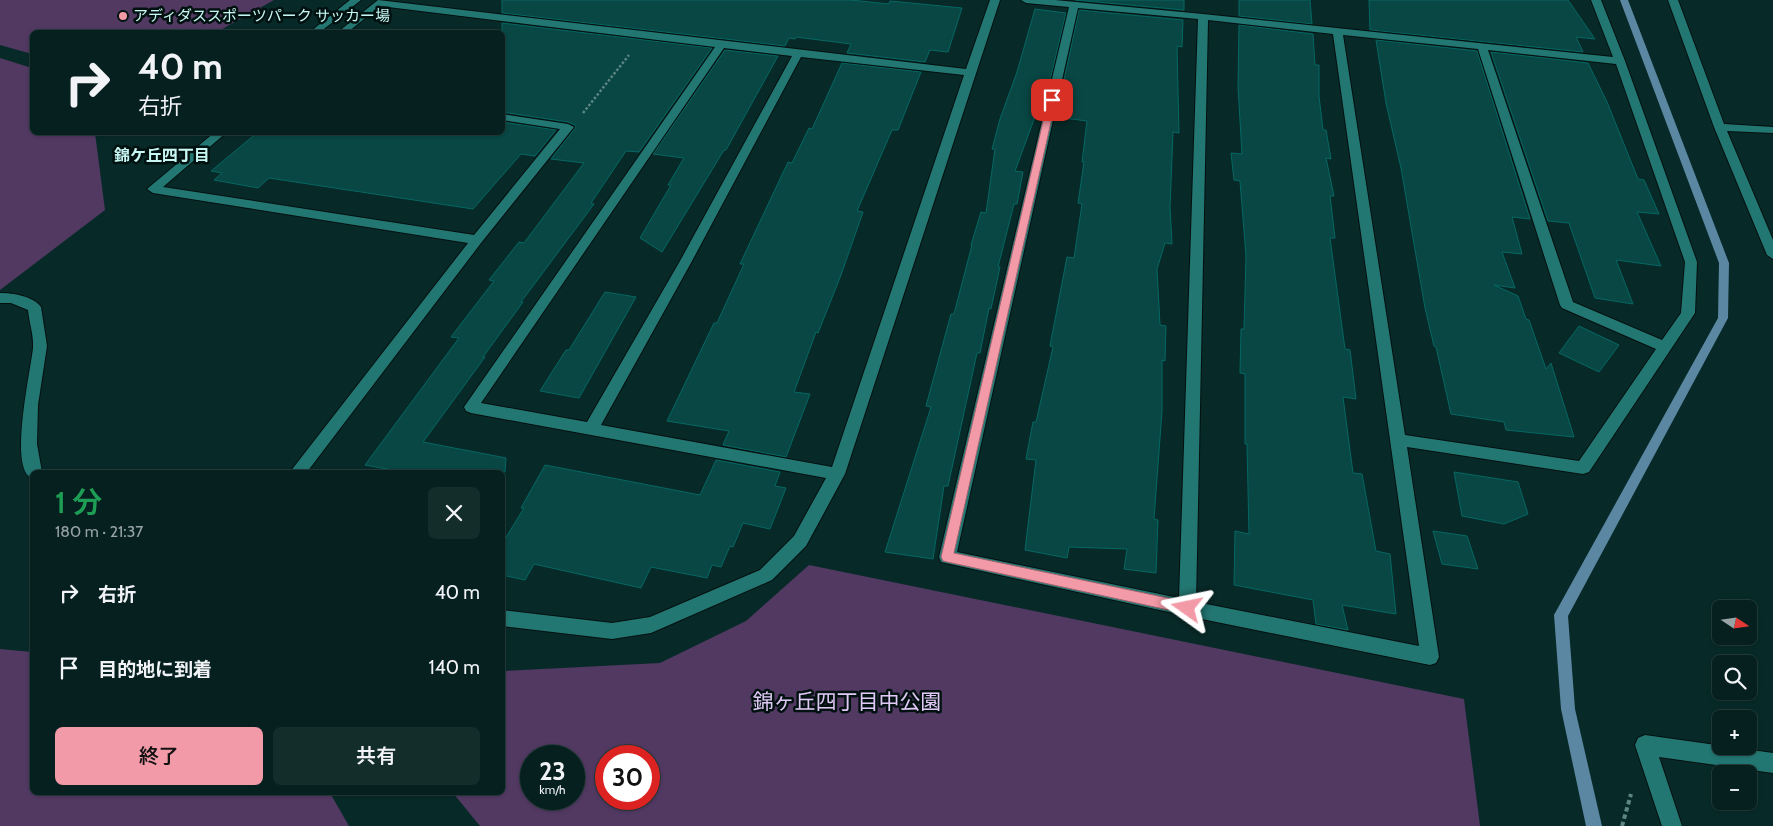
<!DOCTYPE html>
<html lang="ja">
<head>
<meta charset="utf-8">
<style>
  :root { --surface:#05201e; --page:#132d2b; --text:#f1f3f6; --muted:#97a3a4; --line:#263e3c; --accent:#f39aa8 }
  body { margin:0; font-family:Cabin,"Noto Sans JP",sans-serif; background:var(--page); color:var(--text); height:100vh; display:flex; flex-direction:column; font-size:19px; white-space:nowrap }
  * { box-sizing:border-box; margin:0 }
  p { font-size:16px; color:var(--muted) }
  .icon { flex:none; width:28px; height:28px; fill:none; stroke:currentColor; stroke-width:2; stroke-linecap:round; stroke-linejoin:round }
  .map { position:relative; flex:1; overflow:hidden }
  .sheet { position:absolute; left:30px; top:470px; width:475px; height:325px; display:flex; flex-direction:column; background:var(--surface); border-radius:8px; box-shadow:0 1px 4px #0004,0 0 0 1px var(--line) }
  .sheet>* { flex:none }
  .guide { position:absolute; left:30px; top:30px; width:475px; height:105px; border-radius:8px; box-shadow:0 1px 4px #0004,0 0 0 1px var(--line); background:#05201e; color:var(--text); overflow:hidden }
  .needle { width:32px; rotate:103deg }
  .fabs { position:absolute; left:1712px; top:600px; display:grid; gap:10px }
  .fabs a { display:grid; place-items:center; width:45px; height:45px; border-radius:8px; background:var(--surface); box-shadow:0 1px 4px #0004,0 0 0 1px var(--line); font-size:25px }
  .speed { position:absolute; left:520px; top:745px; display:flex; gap:10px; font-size:25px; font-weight:700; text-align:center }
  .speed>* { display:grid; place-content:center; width:65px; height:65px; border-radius:50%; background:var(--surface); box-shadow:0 1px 4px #0004,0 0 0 1px var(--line); line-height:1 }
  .speed small { font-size:12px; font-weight:400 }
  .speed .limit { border:8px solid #d22; background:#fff; color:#111 }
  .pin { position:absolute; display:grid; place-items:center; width:42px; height:42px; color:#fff; margin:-21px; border-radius:10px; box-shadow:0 2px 8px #0006 }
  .me { position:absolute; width:55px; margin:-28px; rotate:282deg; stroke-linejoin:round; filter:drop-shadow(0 0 4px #0008) }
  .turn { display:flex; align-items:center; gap:18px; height:105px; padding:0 25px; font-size:22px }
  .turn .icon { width:65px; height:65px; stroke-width:2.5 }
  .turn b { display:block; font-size:35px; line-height:42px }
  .round { display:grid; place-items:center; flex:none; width:52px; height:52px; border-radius:8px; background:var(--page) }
  .summary { display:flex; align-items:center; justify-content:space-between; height:85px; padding:0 25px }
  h1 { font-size:30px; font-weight:600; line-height:38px; color:#1e9e55 }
  .primary-button { display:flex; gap:10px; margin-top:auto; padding:10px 25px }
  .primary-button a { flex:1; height:58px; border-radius:8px; background:var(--accent); color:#111; font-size:20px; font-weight:600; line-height:58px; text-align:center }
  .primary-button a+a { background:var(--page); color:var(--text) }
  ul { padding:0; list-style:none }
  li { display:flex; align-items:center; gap:15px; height:75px; padding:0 25px }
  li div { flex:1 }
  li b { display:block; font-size:19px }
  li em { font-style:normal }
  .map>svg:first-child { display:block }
  .green { fill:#513962; fill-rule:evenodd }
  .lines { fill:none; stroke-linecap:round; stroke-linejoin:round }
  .stream { fill:#5b87a2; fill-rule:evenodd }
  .building { fill:#084744; stroke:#066763 }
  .street-casing { stroke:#04100f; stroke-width:2 }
  .path-far1 { stroke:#5d8683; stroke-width:2.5; stroke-dasharray:2.5 2; stroke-linecap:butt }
  .path { stroke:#5d8683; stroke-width:4; stroke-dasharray:4.5 3; stroke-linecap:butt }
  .street { fill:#237773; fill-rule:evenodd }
  .route { fill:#f39aa8; stroke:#9e646d }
  .poi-dot { fill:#f39aa8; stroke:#001110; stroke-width:2 }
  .labels { text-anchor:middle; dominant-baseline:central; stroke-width:5; stroke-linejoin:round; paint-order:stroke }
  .far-poi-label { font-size:15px; fill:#c7f7f3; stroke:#001110; text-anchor:start }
  .far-neighbourhood-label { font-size:16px; font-weight:bold; fill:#c7f7f3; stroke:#001110 }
  .near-park-label { font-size:21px; fill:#e1c9f6; stroke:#001110 }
</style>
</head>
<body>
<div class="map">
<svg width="1773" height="826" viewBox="0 0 1773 826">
  <rect width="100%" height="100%" fill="#072a28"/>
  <g class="green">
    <path d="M0 0H274L217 32H32V54L0 45Z"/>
    <path d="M0 58 32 68V132L95 133 105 210 0 290Z"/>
    <path d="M809 565 1464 699 1480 826H480L453 793 502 792 503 671 660 663 746 621ZM531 756H574V799H531ZM606 756H649V799H606Z"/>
    <path d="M0 649 32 652V792L330 793 349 826H0Z"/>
  </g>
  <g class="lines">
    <path class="stream" d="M1620 0H1628L1729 263 1728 318 1568 616 1575 709 1602 826H1586L1561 709 1554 615 1718 318 1719 263Z"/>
  </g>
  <g class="building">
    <path d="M502 0H851L889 4 890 1 962 8 948 52 930 50 925 62 847 53 851 44 796 37 795 39 789 38 785 46 502 13Z"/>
    <path d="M1075 0H1184V10Z"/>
    <path d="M1239 0H1310L1312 24 1239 16Z"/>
    <path d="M1369 0H1568L1595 39 1576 37 1583 52 1370 30Z"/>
    <path d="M1035 9 1066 13 1042 115 1036 114 1015 171 1023 172 1017 204H1014L998 267H1000L991 309 989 308 980 353H977L948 486H944L933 559 885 552 931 407 926 406 951 314H954L972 245H971L981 212 986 213 995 149H992L1000 119 1017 72Z"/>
    <path d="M1079 10 1183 20 1182 47 1177 46 1179 133 1173 132 1170 207 1172 244 1165 243 1157 269 1160 325 1166 326 1165 361 1162 360V411L1154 519 1158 520 1156 573 1124 569 1127 549 1069 547 1067 558 1025 550 1036 460 1026 459 1033 422H1036L1053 347 1050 346 1067 257 1074 258 1082 204 1078 203 1084 162H1082L1087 121 1056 117Z"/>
    <path d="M502 23 712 48 639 152 626 151 591 203 594 204 521 302H523L483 357H485L423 442 506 458 505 472H403L365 465 459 338 451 337 494 281 489 280 519 242 524 243 584 163 551 159 575 128V125L568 122 502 112Z"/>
    <path d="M1239 25 1313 34 1315 65H1319V96L1323 130H1326L1331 159 1326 158 1334 196H1330L1335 238H1330L1345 349 1350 350 1356 399 1343 397 1353 473 1362 474 1376 551 1390 554 1396 614 1342 605 1348 630 1316 624 1313 600 1234 585 1235 531 1249 534 1247 444H1245V374L1240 373 1241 329H1244L1246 256 1240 181 1234 180 1231 153 1242 154 1238 87Z"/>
    <path d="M1376 40 1477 51 1530 219 1512 217 1522 254 1502 252 1515 288 1494 285 1518 296 1526 319 1529 320 1546 369 1551 363 1574 437 1506 430 1504 422 1451 414 1436 347 1434 346 1425 308 1401 168 1386 103Z"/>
    <path d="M725 50 778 56 726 150H724L662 252 640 238 671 185H668L684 158 653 154Z"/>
    <path d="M1491 52 1588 63 1607 102 1638 179 1644 180 1659 214 1637 212 1661 266 1616 260 1633 304 1595 298 1569 223 1548 221Z"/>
    <path d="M842 63 921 72 898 130H892L857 211 863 212 841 275 818 333 816 332 794 392 810 394 786 457 723 445 729 431 667 421 714 323H717L744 264H740L788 162 792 163 809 128 812 129Z"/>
    <path d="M502 122 556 130 535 156 521 154 473 209 269 178 258 188 214 180 222 173 211 171 258 132H502Z"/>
    <path d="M605 292 636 297 579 398 540 391 566 350H569Z"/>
    <path d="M1579 326 1619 345 1599 372 1559 353Z"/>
    <path d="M716 460 780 472 775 486 786 488 770 529 743 523 733 547 730 546 721 567 712 565 707 578 651 567 641 588 534 564 525 580 502 575V544L524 508H521L545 465 700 495Z"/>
    <path d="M1454 472 1518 482 1528 514 1504 524 1462 516Z"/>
    <path d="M1433 531 1467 536 1478 569 1442 564Z"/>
  </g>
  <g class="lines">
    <defs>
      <g id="street">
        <path d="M350 0H361L320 32H310Z"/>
        <path d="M378 0 966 69 990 0H1000L845 474 806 546 772 580 651 633 612 639 502 626V610L612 623 650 617 760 570 794 536 826 478 471 413 466 411 464 407 715 47 380 6 348 32H338ZM724 48 792 56 680 261 587 422 481 403ZM801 57 964 75 832 467 601 425 692 261Z"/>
        <path d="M1021 0H1055L1203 14 1613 57 1591 0H1601L1625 61 1697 262 1695 313 1589 472 1583 474 1407 447 1439 657 1436 663 1430 665 1187 616 941 562 939 557 1069 7 1026 3ZM1078 8 1198 19 1179 598 957 552ZM1208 20 1333 34 1419 646 1196 602ZM1343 35 1478 49 1560 305 1562 308 1656 349 1579 461 1405 435ZM1488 50 1616 64 1685 262 1681 313 1662 340 1573 302Z"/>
        <path d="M1668 0H1678L1724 124 1773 127V133L1727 131 1773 240V259L1767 255 1714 127Z"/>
        <path d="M502 114 568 124 574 127 481 243 307 472H290L468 243 153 193 147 189 215 132H227L163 187 474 235 560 129 502 120Z"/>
        <path d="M0 293C13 293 33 296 41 307L47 346 38 405 37 444 42 472H32V478C8 470 31 369 33 348 34 336 29 322 28 310L11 303H0Z"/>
        <path d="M1645 735 1773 753V773L1659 757 1682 826H1662L1635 745 1638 738Z"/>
      </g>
    </defs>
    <use href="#street" class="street-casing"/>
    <path class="path-far1" d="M583 113 629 55"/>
    <path class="path" d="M1622 826 1631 794"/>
    <use href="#street" class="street"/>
  </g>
  <path class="route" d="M1052 98 1056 100 954 553 1187 602 1192 604 1194 608 1192 612 1187 614 947 562 943 561 941 557 1048 100Z"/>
  <circle class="poi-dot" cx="123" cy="16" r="5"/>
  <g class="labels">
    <g class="far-poi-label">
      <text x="133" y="16">アディダススポーツパーク サッカー場</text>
    </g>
    <g class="far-neighbourhood-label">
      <text x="162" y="155">錦ケ丘四丁目</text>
    </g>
    <g class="near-park-label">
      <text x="847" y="701">錦ヶ丘四丁目中公園</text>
    </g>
  </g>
</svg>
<div class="fabs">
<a><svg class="needle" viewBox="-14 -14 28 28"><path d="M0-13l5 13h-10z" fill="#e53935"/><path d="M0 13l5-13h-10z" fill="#97a3a4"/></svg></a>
<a><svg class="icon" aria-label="search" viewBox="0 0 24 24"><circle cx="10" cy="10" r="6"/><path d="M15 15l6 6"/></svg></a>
<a>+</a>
<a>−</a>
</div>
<div class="speed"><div>23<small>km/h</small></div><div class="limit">30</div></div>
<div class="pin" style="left:1052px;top:100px;background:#d93025"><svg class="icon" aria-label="arrive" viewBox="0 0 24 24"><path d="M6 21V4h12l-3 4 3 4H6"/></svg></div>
<svg class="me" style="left:1187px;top:608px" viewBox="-20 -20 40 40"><path d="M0-17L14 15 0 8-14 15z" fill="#f39aa8" stroke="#fff" stroke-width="4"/></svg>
<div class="guide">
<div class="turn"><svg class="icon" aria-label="right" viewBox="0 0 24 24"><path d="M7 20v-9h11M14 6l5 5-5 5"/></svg><div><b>40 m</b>右折</div></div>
</div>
<section class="sheet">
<div class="summary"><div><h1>1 分</h1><p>180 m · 21:37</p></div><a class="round"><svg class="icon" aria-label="close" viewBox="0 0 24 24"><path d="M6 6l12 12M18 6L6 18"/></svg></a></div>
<ul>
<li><svg class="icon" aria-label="right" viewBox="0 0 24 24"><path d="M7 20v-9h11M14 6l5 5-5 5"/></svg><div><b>右折</b></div><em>40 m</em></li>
<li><svg class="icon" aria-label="arrive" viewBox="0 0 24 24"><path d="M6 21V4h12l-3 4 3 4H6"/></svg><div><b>目的地に到着</b></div><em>140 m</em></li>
</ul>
<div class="primary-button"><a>終了</a><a>共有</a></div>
</section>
</div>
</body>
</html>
